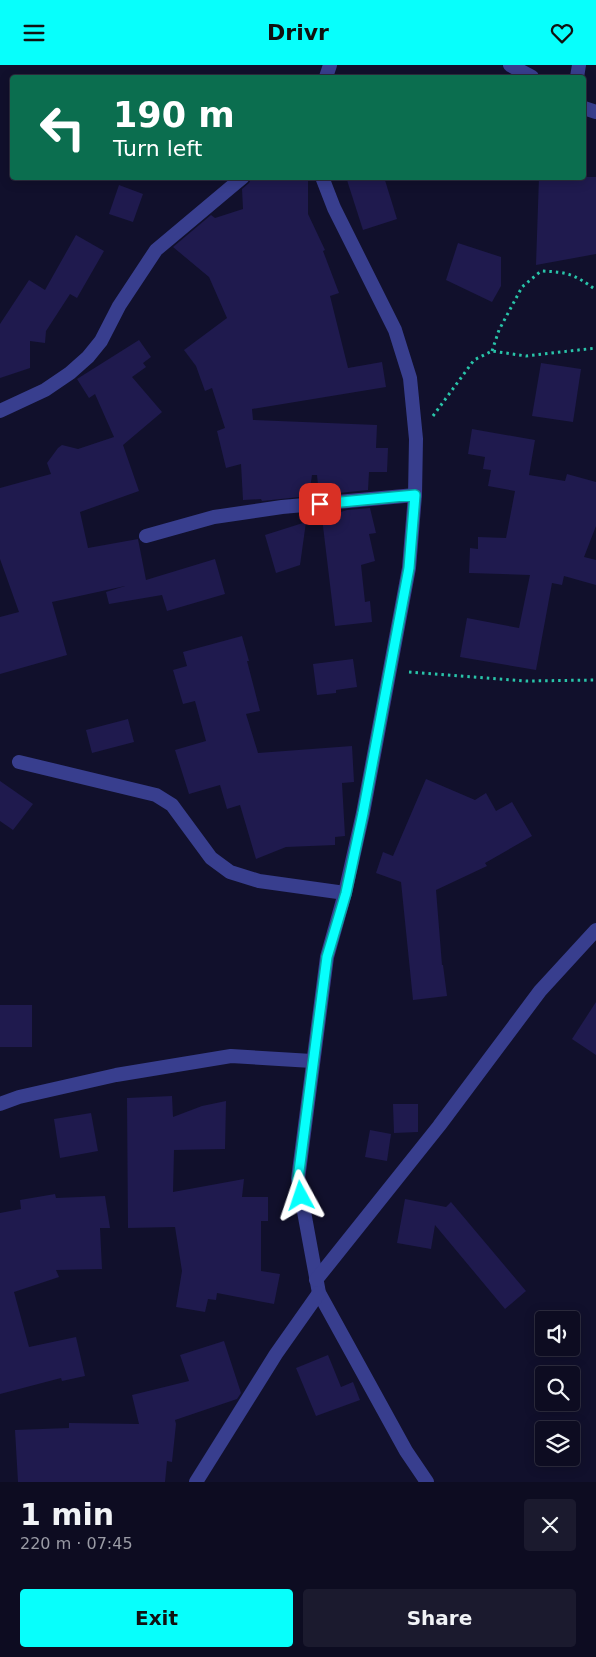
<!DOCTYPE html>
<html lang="en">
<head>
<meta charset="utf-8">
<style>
  :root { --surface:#0d0c21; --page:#1b1a2e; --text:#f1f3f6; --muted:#9a9ba5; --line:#2d2c3f; --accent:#07fffc }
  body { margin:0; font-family:"DejaVu Sans",sans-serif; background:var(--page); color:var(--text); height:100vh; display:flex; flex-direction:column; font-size:19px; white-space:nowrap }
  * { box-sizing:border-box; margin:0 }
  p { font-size:16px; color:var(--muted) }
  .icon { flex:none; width:28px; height:28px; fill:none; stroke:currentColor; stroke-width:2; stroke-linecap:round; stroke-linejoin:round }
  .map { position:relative; height:1417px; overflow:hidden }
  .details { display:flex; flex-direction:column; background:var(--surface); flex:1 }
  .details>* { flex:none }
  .hud { position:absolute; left:10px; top:10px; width:576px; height:105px; border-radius:5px; box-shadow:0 2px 12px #0003,0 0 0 1px var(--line); background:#0b6e4f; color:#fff; overflow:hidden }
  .fabs { position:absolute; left:535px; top:1246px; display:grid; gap:10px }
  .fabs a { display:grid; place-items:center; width:45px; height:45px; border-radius:5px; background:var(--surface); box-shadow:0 2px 12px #0003,0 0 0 1px var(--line); font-size:25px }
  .pin { position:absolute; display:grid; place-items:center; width:42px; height:42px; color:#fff; margin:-21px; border-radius:10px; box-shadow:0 2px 8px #0006 }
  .me { position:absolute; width:55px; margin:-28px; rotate:355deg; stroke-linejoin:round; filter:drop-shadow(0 0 4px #0008) }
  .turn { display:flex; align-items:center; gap:18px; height:105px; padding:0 20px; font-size:22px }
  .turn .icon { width:65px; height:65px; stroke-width:2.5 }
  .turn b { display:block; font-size:35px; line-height:42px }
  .round { display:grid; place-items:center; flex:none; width:52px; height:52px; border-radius:5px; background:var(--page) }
  .headline { display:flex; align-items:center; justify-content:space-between; height:85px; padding:0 20px }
  h1 { font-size:30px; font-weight:600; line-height:38px }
  .cta { display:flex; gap:10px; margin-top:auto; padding:10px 20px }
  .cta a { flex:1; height:58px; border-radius:5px; background:var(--accent); color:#111; font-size:20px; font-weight:600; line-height:58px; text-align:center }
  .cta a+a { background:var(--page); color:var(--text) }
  header { display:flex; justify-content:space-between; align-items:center; height:65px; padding:0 20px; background:var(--accent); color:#111; font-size:22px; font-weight:600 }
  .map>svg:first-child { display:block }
  .building { fill:#1f1a4e }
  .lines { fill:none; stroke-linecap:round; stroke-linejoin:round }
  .path { stroke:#29c4a9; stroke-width:3; stroke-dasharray:2.5 4; stroke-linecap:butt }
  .minor { stroke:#383e8e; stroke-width:14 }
  .route-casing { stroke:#05a6a4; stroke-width:12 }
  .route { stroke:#07fffc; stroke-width:9 }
</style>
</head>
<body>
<header><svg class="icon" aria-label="menu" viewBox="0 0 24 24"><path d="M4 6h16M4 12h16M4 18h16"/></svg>Drivr<svg class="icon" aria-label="heart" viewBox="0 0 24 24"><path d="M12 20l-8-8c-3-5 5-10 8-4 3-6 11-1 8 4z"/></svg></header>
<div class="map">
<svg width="596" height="1417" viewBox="0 0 596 1417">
  <rect width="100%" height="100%" fill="#11102c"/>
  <g class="building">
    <path d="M252 112H305V116H308V149L325 185 323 186 339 228 330 231 348 303 382 297 386 322 252 344 253 355 377 360 376 383H388L387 407H369L368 425 319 430 317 410H312L309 431 262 436 261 434 243 435 241 399 226 403 217 366 225 363 212 323 205 326 196 301 184 285 227 253 209 212 173 182 211 150 215 153 243 144 242 124 249 118Z"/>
    <path d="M346 112H384L397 154 363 165Z"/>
    <path d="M539 112H596V189L536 200Z"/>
    <path d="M119 120 143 129 133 157 109 149Z"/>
    <path d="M76 170 104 186 77 233 70 229 46 266 45 278 30 276V303L0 313V259L29 215 45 225Z"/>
    <path d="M458 178 501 192V221L492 237 446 215Z"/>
    <path d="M139 275 151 292 143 298 146 302 132 312 162 347 123 380 139 426 80 447 88 483 138 474 146 515 215 494 225 529 167 546 162 530 109 539 106 527 125 521 52 537 67 590 0 609V552L19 547 0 494V423L51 409 47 398 58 383 62 380 78 384 114 372 95 329 89 333 77 314Z"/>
    <path d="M541 298 581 304 573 357 532 351Z"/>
    <path d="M472 364 535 375 529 410 565 416 567 409 596 417V461L584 492 596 495V520L564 511 562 520 552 518 536 605 460 592 467 553 519 563 530 510 469 508 470 483 478 484V472L506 473 515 426 488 421 491 405 483 404 485 392 468 389Z"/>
    <path d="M370 443 376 468 369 469 375 496 361 500 365 537 370 536 372 557 335 561 322 453 347 445Z"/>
    <path d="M306 457 300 500 276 508 265 470Z"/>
    <path d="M242 571 249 596H247L260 646 246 649 258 688 352 681 354 717 342 718 345 771 335 772V780L286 782 256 794 240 740 227 744 220 720 189 729 175 685 206 676 195 636 183 639 173 605 187 601 183 587Z"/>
    <path d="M353 594 357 622 336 625V628L317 630 313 599Z"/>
    <path d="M128 654 134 677 92 688 86 665Z"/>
    <path d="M426 714 475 735 486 728 496 746 512 737 532 771 485 798 487 801 436 825 442 900H443L447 931 413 935 401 817 376 808 383 787 393 791Z"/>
    <path d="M0 716 33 739 13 765 0 756Z"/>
    <path d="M596 937V990L572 974Z"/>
    <rect x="0" y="940" width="32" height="42"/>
    <path d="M172 1031 173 1052 202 1041 226 1036 225 1084 174 1085 173 1127 244 1114 242 1132H268V1156H261V1206L280 1209 274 1239 217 1228 216 1235 208 1234 205 1247 176 1242 182 1206 175 1162 128 1163 127 1033Z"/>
    <path d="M393 1039H418V1067L394 1068Z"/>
    <path d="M91 1048 98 1086 60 1093 54 1054Z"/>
    <path d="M370 1065 391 1069 387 1096 365 1092Z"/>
    <path d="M55 1129 56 1133 105 1131 110 1163H100L102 1204 56 1205 59 1212 14 1227 29 1282 76 1272 85 1311 62 1316 61 1313 0 1329V1148L21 1144 20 1135Z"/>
    <path d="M405 1134 446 1142 451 1137 526 1226 505 1244 435 1160 431 1184 397 1178Z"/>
    <path d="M224 1276 241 1328 237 1334 175 1355 176 1359 172 1397 167 1396 165 1417H18L15 1365 69 1363V1358L139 1359 132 1330 189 1316 180 1290Z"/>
    <path d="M328 1290 341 1322 353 1317 360 1335 316 1351 296 1303Z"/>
  </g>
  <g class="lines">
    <g class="path">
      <path d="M492 286 499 265 522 222 541 206C568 207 574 209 596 225"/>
      <path d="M433 351 474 295 492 286 526 291 596 283"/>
      <path d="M409 607 526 616 596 615"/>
    </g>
    <g class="minor">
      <path d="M510 0 532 12"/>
      <path d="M326 12 330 0"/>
      <path d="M577 12 579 0"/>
      <path d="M584 43 596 47"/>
      <path d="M322 112 334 143 395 265 410 313 416 374 415 430 409 503 363 748 345 828 327 892 298 1114 319 1228 406 1386 427 1417"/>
      <path d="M0 346 45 325 70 308 88 292 101 276 119 241 156 185 243 112"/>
      <path d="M146 471 214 452 282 442 415 430"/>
      <path d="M19 697 156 730 172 740 211 793 230 807 259 816 345 828"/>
      <path d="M0 1039 19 1032 116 1010 231 991 312 996"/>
      <path d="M316 1215 439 1061 540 926 596 865"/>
      <path d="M196 1417 276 1289 319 1228"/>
    </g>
  </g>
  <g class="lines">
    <defs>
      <path id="route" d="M301 1131 298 1114 327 892 346 828 363 748 409 503 415 430 320 439"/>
    </defs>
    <use href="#route" class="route-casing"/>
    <use href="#route" class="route"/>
  </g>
</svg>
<div class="fabs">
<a><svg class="icon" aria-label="sound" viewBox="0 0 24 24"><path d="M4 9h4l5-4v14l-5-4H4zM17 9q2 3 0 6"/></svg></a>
<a><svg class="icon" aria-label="search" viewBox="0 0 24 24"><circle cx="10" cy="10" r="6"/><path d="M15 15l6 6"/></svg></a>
<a><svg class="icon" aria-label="layers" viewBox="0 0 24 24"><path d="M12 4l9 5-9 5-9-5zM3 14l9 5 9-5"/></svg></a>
</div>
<div class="pin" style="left:320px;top:439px;background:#d93025"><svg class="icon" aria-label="arrive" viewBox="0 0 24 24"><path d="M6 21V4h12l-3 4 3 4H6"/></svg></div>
<svg class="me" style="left:301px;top:1131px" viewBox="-20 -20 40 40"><path d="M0-17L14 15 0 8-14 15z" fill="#07fffc" stroke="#fff" stroke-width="4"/></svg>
<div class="hud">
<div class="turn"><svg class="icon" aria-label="left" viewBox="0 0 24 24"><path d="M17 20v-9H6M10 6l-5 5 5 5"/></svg><div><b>190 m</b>Turn left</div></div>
</div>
</div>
<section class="details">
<div class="headline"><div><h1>1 min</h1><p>220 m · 07:45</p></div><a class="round"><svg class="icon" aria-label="close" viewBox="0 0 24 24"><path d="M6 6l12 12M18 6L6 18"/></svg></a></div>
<div class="cta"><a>Exit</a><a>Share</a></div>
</section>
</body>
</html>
